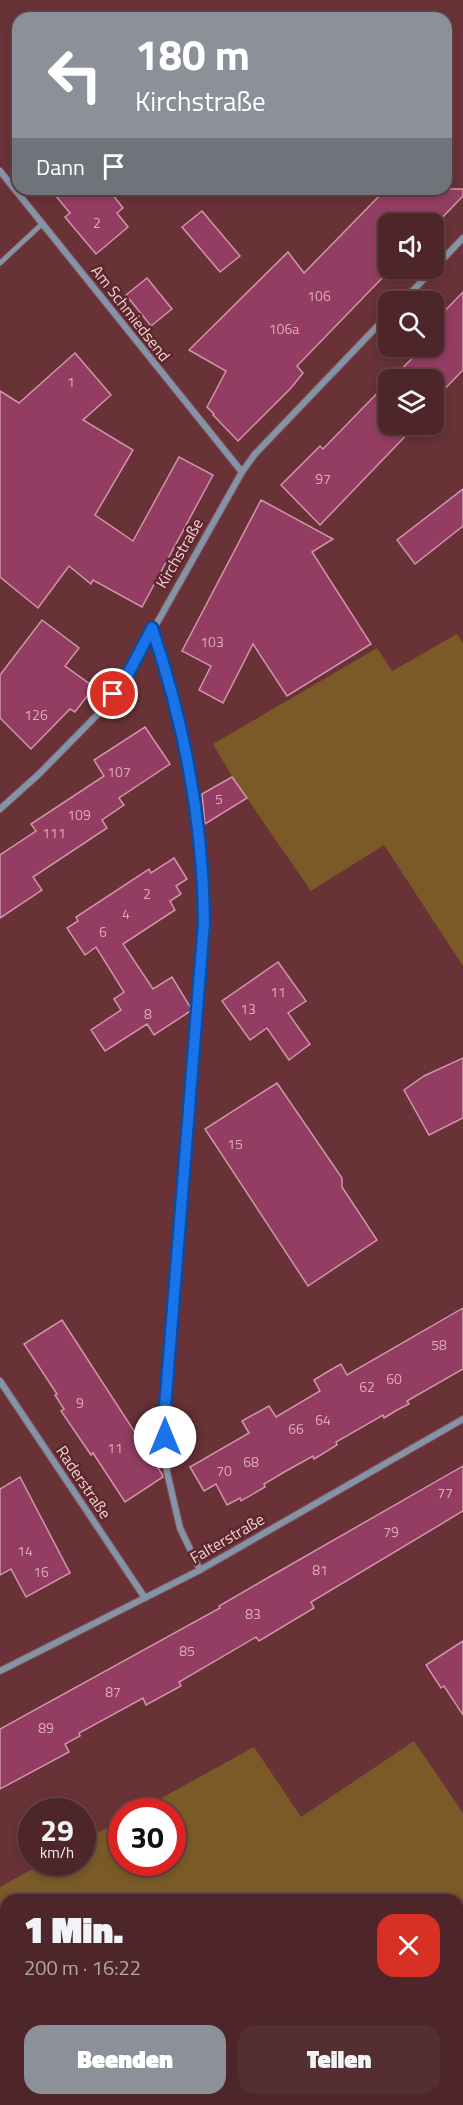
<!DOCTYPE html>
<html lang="de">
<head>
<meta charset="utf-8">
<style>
  :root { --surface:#4e2629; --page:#552e31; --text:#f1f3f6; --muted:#b3a5a8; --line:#654346; --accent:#8c9099 }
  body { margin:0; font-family:"Titillium Web",sans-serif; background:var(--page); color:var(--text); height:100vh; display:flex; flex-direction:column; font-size:22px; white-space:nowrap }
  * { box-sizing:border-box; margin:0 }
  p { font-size:20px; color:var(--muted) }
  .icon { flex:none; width:33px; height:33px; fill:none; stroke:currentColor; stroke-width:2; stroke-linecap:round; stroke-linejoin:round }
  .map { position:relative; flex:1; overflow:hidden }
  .drawer { position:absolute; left:0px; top:1894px; width:464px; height:212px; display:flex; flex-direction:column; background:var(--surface); border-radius:18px 18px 0 0; box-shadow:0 3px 9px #0003,0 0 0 2px var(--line) }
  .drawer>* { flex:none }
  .guide { position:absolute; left:12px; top:12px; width:440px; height:183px; border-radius:18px; box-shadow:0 3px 9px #0003,0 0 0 2px var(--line); background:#8c9099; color:#fff; overflow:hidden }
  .tools { position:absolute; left:378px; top:213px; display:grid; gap:12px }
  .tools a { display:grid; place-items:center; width:66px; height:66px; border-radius:12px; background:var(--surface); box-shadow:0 3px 9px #0003,0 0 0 2px var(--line); font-size:30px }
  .speed { position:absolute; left:18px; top:1798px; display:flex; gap:12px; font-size:30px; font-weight:700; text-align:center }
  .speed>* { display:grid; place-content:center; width:78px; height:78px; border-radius:50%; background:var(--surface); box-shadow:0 3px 9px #0003,0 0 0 2px var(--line); line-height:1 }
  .speed small { font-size:15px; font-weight:400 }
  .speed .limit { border:9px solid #d22; background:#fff; color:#111 }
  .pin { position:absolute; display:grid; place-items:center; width:51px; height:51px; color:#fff; margin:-26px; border:3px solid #fff; border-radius:50%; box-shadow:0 2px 6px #0007 }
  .me { position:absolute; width:66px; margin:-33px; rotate:0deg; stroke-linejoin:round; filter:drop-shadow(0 0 4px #0008) }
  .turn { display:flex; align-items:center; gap:21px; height:126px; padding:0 24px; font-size:27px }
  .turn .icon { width:78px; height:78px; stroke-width:2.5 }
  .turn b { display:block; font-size:42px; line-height:51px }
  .then { display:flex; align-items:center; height:57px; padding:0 24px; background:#0003; gap:12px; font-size:22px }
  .round { display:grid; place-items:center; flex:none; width:63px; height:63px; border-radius:18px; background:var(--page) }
  .head { display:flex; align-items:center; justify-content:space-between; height:102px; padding:0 24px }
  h1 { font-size:36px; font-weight:800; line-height:45px }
  .cta { display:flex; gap:12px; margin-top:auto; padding:12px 24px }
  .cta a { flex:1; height:69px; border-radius:18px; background:var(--accent); color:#fff; font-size:24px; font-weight:800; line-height:69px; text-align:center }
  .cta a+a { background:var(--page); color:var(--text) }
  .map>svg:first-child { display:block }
  .green { fill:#7b5a28; fill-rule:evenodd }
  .building { fill:#943d63; stroke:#d195ab; stroke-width:1.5 }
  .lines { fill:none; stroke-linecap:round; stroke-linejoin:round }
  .lane-casing { stroke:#845256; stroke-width:6 }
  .street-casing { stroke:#845256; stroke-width:8 }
  .lane { stroke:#8494a8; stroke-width:4.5 }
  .street { stroke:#8494a8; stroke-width:6 }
  .route-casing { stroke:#114b97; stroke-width:15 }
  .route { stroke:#1a73e8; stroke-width:10 }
  .labels { text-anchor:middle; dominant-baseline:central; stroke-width:5; stroke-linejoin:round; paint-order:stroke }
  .number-label { font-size:14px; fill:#dcacb6 }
  .street-label { font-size:16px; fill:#f4d1d2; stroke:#5c272d }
</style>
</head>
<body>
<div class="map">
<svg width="463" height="2105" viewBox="0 0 463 2105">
  <rect width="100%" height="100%" fill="#683237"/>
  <g class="green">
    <path d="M457 634 463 643V966L384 845 311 891 233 778 213 744 377 648 392 671Z"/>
    <path d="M414 1741 463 1813V2105H0V1887L43 1863H82L83 1841 121 1820 122 1863H172V1812H136L254 1747 301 1817ZM6 1900H458V2100H6Z"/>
  </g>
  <g class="building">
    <path d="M50 189H108L123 208 117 213 128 227 96 254 65 217 70 213Z"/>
    <path d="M386 189H463V196L436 224H388V272L297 366 303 373 291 388 238 441 213 415 214 414 207 407 226 371 189 350 288 252 304 273Z"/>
    <path d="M202 211 240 256 220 272 182 227Z"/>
    <path d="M147 278 172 309 151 326 126 295Z"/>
    <path d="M463 292V370L434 400V380H391L424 346H434V322Z"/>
    <path d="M75 353 111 395 83 420 133 450 95 515 133 541 179 457 213 475 142 607 93 580 91 584 69 566 38 608 0 577V391L19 403Z"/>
    <path d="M388 382V424H417L320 525 281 485 320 446 323 449Z"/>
    <path d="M463 489V526L415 564 397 540Z"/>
    <path d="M261 500 333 539 312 552 371 644 287 696 253 644 223 703 199 690 211 666 182 651Z"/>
    <path d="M42 620 79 648 65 666 94 687 75 712 70 709 31 749 0 718V675Z"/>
    <path d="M145 727 170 764 119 798 124 805 102 820 107 828 33 877 42 890 0 918V855L36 831 31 824 104 776 94 760Z"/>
    <path d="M232 777 247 798 205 824 202 794Z"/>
    <path d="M174 858 187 879 176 886 181 894 170 901 175 910 123 944 153 989 172 977 192 1010 154 1035 147 1024 105 1051 91 1030 121 1010 114 999 124 992 96 947 85 955 67 928 78 921 76 917 149 869 151 873Z"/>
    <path d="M278 962 306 1001 288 1013 310 1044 289 1060 267 1028 250 1040 222 1001Z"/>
    <path d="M463 1058V1118L429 1135 404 1090 424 1076Z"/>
    <path d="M277 1083 342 1178V1187L377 1240 308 1286 205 1129Z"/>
    <path d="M463 1308V1369L407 1401 409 1404 397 1410 384 1418 383 1415 336 1442 337 1445 314 1459 313 1456 286 1471 264 1484 265 1487 241 1501 240 1498 227 1505 216 1484 204 1491 190 1467 249 1433 242 1421 269 1406 276 1417 320 1391 314 1380 327 1372 341 1364 347 1375Z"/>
    <path d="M62 1320 162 1474 163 1477 125 1502 93 1453 91 1455 61 1411 64 1409 55 1395 57 1394 24 1344Z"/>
    <path d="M463 1466V1511L311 1602 314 1608 259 1641 256 1637 179 1682 181 1686 146 1705 143 1698 79 1733 80 1736 65 1744 69 1752 0 1789V1729L220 1608 219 1606 264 1580Z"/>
    <path d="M20 1477 70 1573 26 1597 11 1569 0 1575V1489Z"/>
    <path d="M463 1641V1715L444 1686 441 1688 426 1665Z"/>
  </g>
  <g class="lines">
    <defs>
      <path id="lane" d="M0 263 43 223"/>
      <g id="street">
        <path d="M0 171 242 472"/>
        <path d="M402 302 463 238"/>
        <path d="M152 629C184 723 202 823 204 922L164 1420 167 1472 180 1528 200 1570"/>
        <path d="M0 809 39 774 101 711 126 678 242 472 255 454 388 315"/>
        <path d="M0 1381 145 1598"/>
        <path d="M0 1671 200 1570 463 1419"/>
      </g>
    </defs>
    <use href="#lane" class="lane-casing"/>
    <use href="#street" class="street-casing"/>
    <use href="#lane" class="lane"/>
    <use href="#street" class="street"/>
  </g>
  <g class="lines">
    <defs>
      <path id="route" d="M113 694 126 678 152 628C184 723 203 823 204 922L164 1420 165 1437"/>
    </defs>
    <use href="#route" class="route-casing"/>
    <use href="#route" class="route"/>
  </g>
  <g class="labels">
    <g class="number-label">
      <text x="97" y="222">2</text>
      <text x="319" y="295">106</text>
      <text x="284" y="328">106a</text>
      <text x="71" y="381">1</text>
      <text x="323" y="478">97</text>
      <text x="212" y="641">103</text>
      <text x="36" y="714">126</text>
      <text x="119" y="771">107</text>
      <text x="219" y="798">5</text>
      <text x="79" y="814">109</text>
      <text x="54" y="832">111</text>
      <text x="147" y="893">2</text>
      <text x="126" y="913">4</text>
      <text x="103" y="931">6</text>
      <text x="278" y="991">11</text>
      <text x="248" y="1008">13</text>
      <text x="148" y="1013">8</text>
      <text x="235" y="1143">15</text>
      <text x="439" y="1344">58</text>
      <text x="394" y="1378">60</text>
      <text x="367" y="1386">62</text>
      <text x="80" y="1402">9</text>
      <text x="323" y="1419">64</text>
      <text x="296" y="1428">66</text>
      <text x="115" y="1447">11</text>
      <text x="251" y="1461">68</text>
      <text x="224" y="1470">70</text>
      <text x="445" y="1492">77</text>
      <text x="391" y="1531">79</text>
      <text x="25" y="1550">14</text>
      <text x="320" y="1569">81</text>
      <text x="41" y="1571">16</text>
      <text x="253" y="1613">83</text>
      <text x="187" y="1650">85</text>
      <text x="113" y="1691">87</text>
      <text x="46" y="1727">89</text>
    </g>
    <g class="street-label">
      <text transform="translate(131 313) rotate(52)">Am Schmiedsend</text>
      <text transform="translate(179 553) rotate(-60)">Kirchstraße</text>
      <text transform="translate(84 1482) rotate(56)">Raderstraße</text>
      <text transform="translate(227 1538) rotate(-30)">Falterstraße</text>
    </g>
  </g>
</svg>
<div class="tools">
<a><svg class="icon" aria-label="sound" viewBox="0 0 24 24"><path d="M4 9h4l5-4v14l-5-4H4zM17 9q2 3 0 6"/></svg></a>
<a><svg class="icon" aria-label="search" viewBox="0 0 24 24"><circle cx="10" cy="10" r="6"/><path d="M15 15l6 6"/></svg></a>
<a><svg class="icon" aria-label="layers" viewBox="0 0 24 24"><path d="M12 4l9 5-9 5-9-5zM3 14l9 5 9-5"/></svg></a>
</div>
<div class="speed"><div>29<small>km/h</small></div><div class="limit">30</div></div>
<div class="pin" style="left:113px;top:694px;background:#d93025"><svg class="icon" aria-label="arrive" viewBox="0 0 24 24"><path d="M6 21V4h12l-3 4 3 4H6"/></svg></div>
<svg class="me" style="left:165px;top:1437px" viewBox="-20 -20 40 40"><circle r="19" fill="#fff"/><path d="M0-13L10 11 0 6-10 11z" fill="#1a73e8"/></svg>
<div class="guide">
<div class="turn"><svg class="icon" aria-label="left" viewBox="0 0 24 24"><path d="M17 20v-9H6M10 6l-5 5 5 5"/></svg><div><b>180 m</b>Kirchstraße</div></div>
<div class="then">Dann<svg class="icon" aria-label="arrive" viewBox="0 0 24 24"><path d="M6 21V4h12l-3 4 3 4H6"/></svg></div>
</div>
<section class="drawer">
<div class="head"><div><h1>1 Min.</h1><p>200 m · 16:22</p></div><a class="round" style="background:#d93025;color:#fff"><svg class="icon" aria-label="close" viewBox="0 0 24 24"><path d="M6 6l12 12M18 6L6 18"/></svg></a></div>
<div class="cta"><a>Beenden</a><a>Teilen</a></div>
</section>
</div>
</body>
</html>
